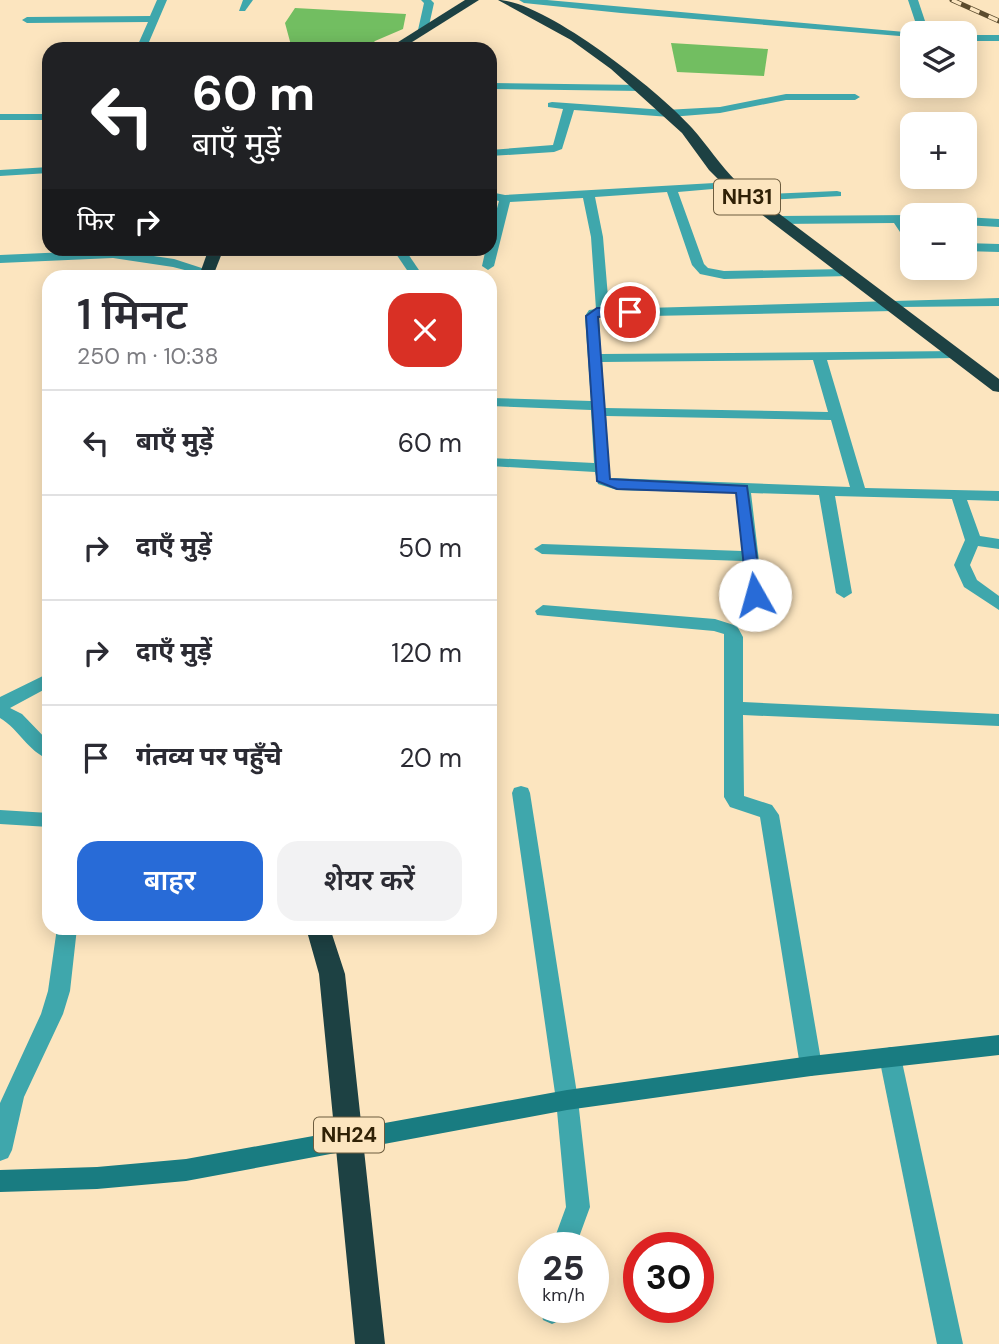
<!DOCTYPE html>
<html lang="hi">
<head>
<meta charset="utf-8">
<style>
  :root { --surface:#fff; --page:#f2f2f3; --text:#2b2b33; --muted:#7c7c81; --line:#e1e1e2; --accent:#286bd7 }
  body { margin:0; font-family:"DM Sans","Noto Sans Devanagari",sans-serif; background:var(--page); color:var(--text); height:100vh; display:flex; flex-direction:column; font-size:26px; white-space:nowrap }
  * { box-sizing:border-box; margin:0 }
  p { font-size:23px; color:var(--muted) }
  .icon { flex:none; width:38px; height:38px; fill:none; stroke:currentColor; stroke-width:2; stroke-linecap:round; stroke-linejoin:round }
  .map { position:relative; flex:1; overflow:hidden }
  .side { position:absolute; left:42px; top:270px; width:455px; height:665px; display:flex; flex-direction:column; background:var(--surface); border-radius:21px; box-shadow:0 4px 18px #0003 }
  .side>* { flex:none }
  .top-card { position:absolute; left:42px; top:42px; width:455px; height:214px; border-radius:21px; box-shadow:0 4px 18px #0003; background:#202124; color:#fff; overflow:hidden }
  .controls { position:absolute; left:900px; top:21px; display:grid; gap:14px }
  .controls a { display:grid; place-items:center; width:77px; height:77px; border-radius:14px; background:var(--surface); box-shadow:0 4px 18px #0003; font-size:35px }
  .speed { position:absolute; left:518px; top:1232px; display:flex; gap:14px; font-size:35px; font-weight:700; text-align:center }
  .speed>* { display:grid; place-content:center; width:91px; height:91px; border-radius:50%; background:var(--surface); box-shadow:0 4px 18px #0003; line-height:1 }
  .speed small { font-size:18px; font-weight:400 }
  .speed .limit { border:10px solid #d22; background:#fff; color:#111 }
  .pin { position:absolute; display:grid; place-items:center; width:60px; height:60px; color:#fff; margin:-30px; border:4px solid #fff; border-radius:50%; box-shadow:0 2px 7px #0007 }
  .me { position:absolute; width:77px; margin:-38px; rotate:353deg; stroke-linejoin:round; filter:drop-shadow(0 0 5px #0008) }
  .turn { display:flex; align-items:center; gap:24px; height:147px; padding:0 35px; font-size:32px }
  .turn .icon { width:91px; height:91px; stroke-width:2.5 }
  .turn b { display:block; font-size:49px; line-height:60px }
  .then { display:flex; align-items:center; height:66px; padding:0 35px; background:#0003; gap:14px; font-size:26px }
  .round { display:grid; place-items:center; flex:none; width:74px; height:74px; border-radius:21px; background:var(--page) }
  .overview { display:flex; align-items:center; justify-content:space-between; height:119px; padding:0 35px }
  h1 { font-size:42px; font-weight:600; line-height:52px }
  .cta { display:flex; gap:14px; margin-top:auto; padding:14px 35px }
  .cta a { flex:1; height:80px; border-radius:21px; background:var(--accent); color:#fff; font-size:28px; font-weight:600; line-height:80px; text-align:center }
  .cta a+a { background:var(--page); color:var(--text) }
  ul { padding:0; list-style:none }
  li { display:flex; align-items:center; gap:21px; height:105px; padding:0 35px; border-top:2px solid var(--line) }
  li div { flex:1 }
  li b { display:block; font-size:26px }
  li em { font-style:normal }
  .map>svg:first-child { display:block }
  .water { fill:#72be61 }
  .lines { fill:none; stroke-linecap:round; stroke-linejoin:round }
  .street { fill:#3fa7ac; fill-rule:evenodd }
  .secondary { fill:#197c81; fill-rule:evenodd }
  .highway { fill:#1d4143; fill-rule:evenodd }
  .rail-casing { stroke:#5b4b2d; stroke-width:5 }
  .rail { stroke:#fce5bf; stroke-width:3.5; stroke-dasharray:10; stroke-linecap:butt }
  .route { fill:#286bd7; stroke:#1a468c; stroke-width:2 }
  .labels { text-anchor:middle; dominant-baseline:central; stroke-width:7; stroke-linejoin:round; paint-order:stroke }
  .shield { fill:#fce5bf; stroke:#6d5c3e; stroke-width:2 }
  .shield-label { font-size:21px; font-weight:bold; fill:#302106 }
</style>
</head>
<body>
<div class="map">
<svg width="999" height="1344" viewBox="0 0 999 1344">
  <rect width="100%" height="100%" fill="#fce5bf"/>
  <g class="water">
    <path d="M295 8 406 14 403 29 375 41 367 49H292L285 23Z"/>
    <path d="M671 43 768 49 764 76 677 72Z"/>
  </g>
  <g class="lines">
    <g class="street">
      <path d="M157 0H167L146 49H136L148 22 27 23 22 20 27 17 150 16Z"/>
      <path d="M243 0H253L245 11H239Z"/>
      <path d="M421 0H431L434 3 428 30 423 33 418 30 424 3Z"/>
      <path d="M519 0H547L916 33H912V37L621 13 524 3Z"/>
      <path d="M908 0H918L929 33H919Z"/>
      <rect x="964" y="35" width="35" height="6"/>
      <path d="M490 83 641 85 646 88 641 91 490 89Z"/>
      <path d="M786 94H855L860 97 855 100H786L720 113 670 117 574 110 562 149 554 152 490 156V150L553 145 563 109 548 107V103L552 102 665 110 720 107Z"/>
      <rect x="0" y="114" width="49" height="6"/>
      <path d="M49 167V173L0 176V170Z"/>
      <path d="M732 182 738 185 736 187 678 192 704 264 708 268 724 271 846 269 850 270V276L724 279 700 274 692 265 667 192 595 197 603 237 609 309 999 298V306L899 307 893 311 599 317 601 354 960 351V357L955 358 827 360 865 488 999 491V501L967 500 980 536 999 539V549L978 546 970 565 977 580 999 596V610L964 587 954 565 965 540 952 499 835 496 852 593 844 598 836 593 819 495 751 493 763 595 755 600 747 595 743 561 542 554 534 549 542 544 742 551 736 493 617 490 598 484 595 472 490 466V458L594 463 591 410 490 406V398L591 401 585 316 589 310 596 309 591 237 583 198 510 202 494 266 488 270 482 266 486 248H490V234L499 201 490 199V192L505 195ZM813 360 828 412 605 408 602 362ZM606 416 831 420 850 487 610 478Z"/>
      <path d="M837 191 841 192V196L748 201 742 198 748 195Z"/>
      <path d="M912 215V223H905L912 232V245L908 244 894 223 777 224 771 220 777 216Z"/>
      <path d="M964 217 999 219V227L964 225Z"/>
      <path d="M964 243 999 244V252L964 251Z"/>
      <path d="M392 248H404L423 276H411Z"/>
      <path d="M113 250 174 259 214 272 208 276 173 267 113 258 0 263V255Z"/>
      <path d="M543 605 715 619 737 626 743 637V702L999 714V726L743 715 744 796 772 805 779 815 822 1066 819 1073 811 1076 803 1073 800 1066 760 817 730 807 724 797V634L714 631 537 615 535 611Z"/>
      <path d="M49 673V687L10 708 22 714 49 742V759C28 752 19 729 0 718V697Z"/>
      <path d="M521 786 528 788 530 793 578 1100 590 1207 575 1248H551L566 1207 556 1100 512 793 514 788Z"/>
      <path d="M0 810 49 813V827L0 824Z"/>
      <path d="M57 928H77L70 991 63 1014 24 1097 12 1150 8 1158 0 1161V1103L41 1014 48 991Z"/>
      <path d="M890 1047 898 1050 901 1057 963 1344H937L879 1057 882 1050Z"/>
      <path d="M540 1307H566L561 1320 552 1324 543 1320Z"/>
    </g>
    <path class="secondary" d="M999 1035V1055L811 1076 567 1110 186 1181 97 1189 0 1192V1170L97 1167 186 1159 567 1090 811 1056Z"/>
    <g class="highway">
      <path d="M465 0H479L401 49H387Z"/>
      <path d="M498 0C544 0 662 93 692 128 708 146 720 165 737 182L999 379V392L993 391 727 188 709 170 682 133 611 69 571 40Z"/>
      <path d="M209 248H224L213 276H199Z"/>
      <path d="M306 928H330L345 974 385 1344H355L319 974Z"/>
    </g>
    <defs>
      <path id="rail" d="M952 0 999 21"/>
    </defs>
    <use href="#rail" class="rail-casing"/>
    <use href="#rail" class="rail"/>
  </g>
  <path class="route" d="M630 308 634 309V314L598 317 610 479 747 486 762 595 760 598 755 600 747 595 736 493 617 489 597 481 586 316 597 308Z"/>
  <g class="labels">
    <g class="shield">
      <rect x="714" y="179.5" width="66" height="35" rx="5"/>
      <rect x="314" y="1117.5" width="70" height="35" rx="5"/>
    </g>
    <g class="shield-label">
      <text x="747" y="197">NH31</text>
      <text x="349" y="1135">NH24</text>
    </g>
  </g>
</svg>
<div class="controls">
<a><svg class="icon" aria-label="layers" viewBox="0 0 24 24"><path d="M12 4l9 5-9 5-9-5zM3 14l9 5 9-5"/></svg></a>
<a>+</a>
<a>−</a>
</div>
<div class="speed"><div>25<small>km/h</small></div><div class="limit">30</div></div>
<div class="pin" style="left:630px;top:312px;background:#d93025"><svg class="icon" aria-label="arrive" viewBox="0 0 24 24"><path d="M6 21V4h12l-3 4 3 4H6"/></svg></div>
<svg class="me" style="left:755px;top:595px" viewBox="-20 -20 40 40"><circle r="19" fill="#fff"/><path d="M0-13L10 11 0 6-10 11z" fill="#286bd7"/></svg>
<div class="top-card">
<div class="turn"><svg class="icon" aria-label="left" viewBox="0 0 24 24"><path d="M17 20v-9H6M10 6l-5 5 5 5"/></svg><div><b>60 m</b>बाएँ मुड़ें</div></div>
<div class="then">फिर<svg class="icon" aria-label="right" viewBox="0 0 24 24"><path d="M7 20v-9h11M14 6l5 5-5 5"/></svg></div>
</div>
<section class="side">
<div class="overview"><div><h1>1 मिनट</h1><p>250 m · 10:38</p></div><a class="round" style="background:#d93025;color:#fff"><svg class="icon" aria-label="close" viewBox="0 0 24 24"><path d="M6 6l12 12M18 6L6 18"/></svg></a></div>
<ul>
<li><svg class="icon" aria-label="left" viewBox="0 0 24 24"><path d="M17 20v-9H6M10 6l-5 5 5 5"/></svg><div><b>बाएँ मुड़ें</b></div><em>60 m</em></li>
<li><svg class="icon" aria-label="right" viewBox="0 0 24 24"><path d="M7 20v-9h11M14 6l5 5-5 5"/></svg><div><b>दाएँ मुड़ें</b></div><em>50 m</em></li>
<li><svg class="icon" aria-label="right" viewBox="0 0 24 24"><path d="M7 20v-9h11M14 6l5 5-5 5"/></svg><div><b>दाएँ मुड़ें</b></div><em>120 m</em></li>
<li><svg class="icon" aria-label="arrive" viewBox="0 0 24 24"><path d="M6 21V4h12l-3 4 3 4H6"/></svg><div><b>गंतव्य पर पहुँचे</b></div><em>20 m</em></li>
</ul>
<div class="cta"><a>बाहर</a><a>शेयर करें</a></div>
</section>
</div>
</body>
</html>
